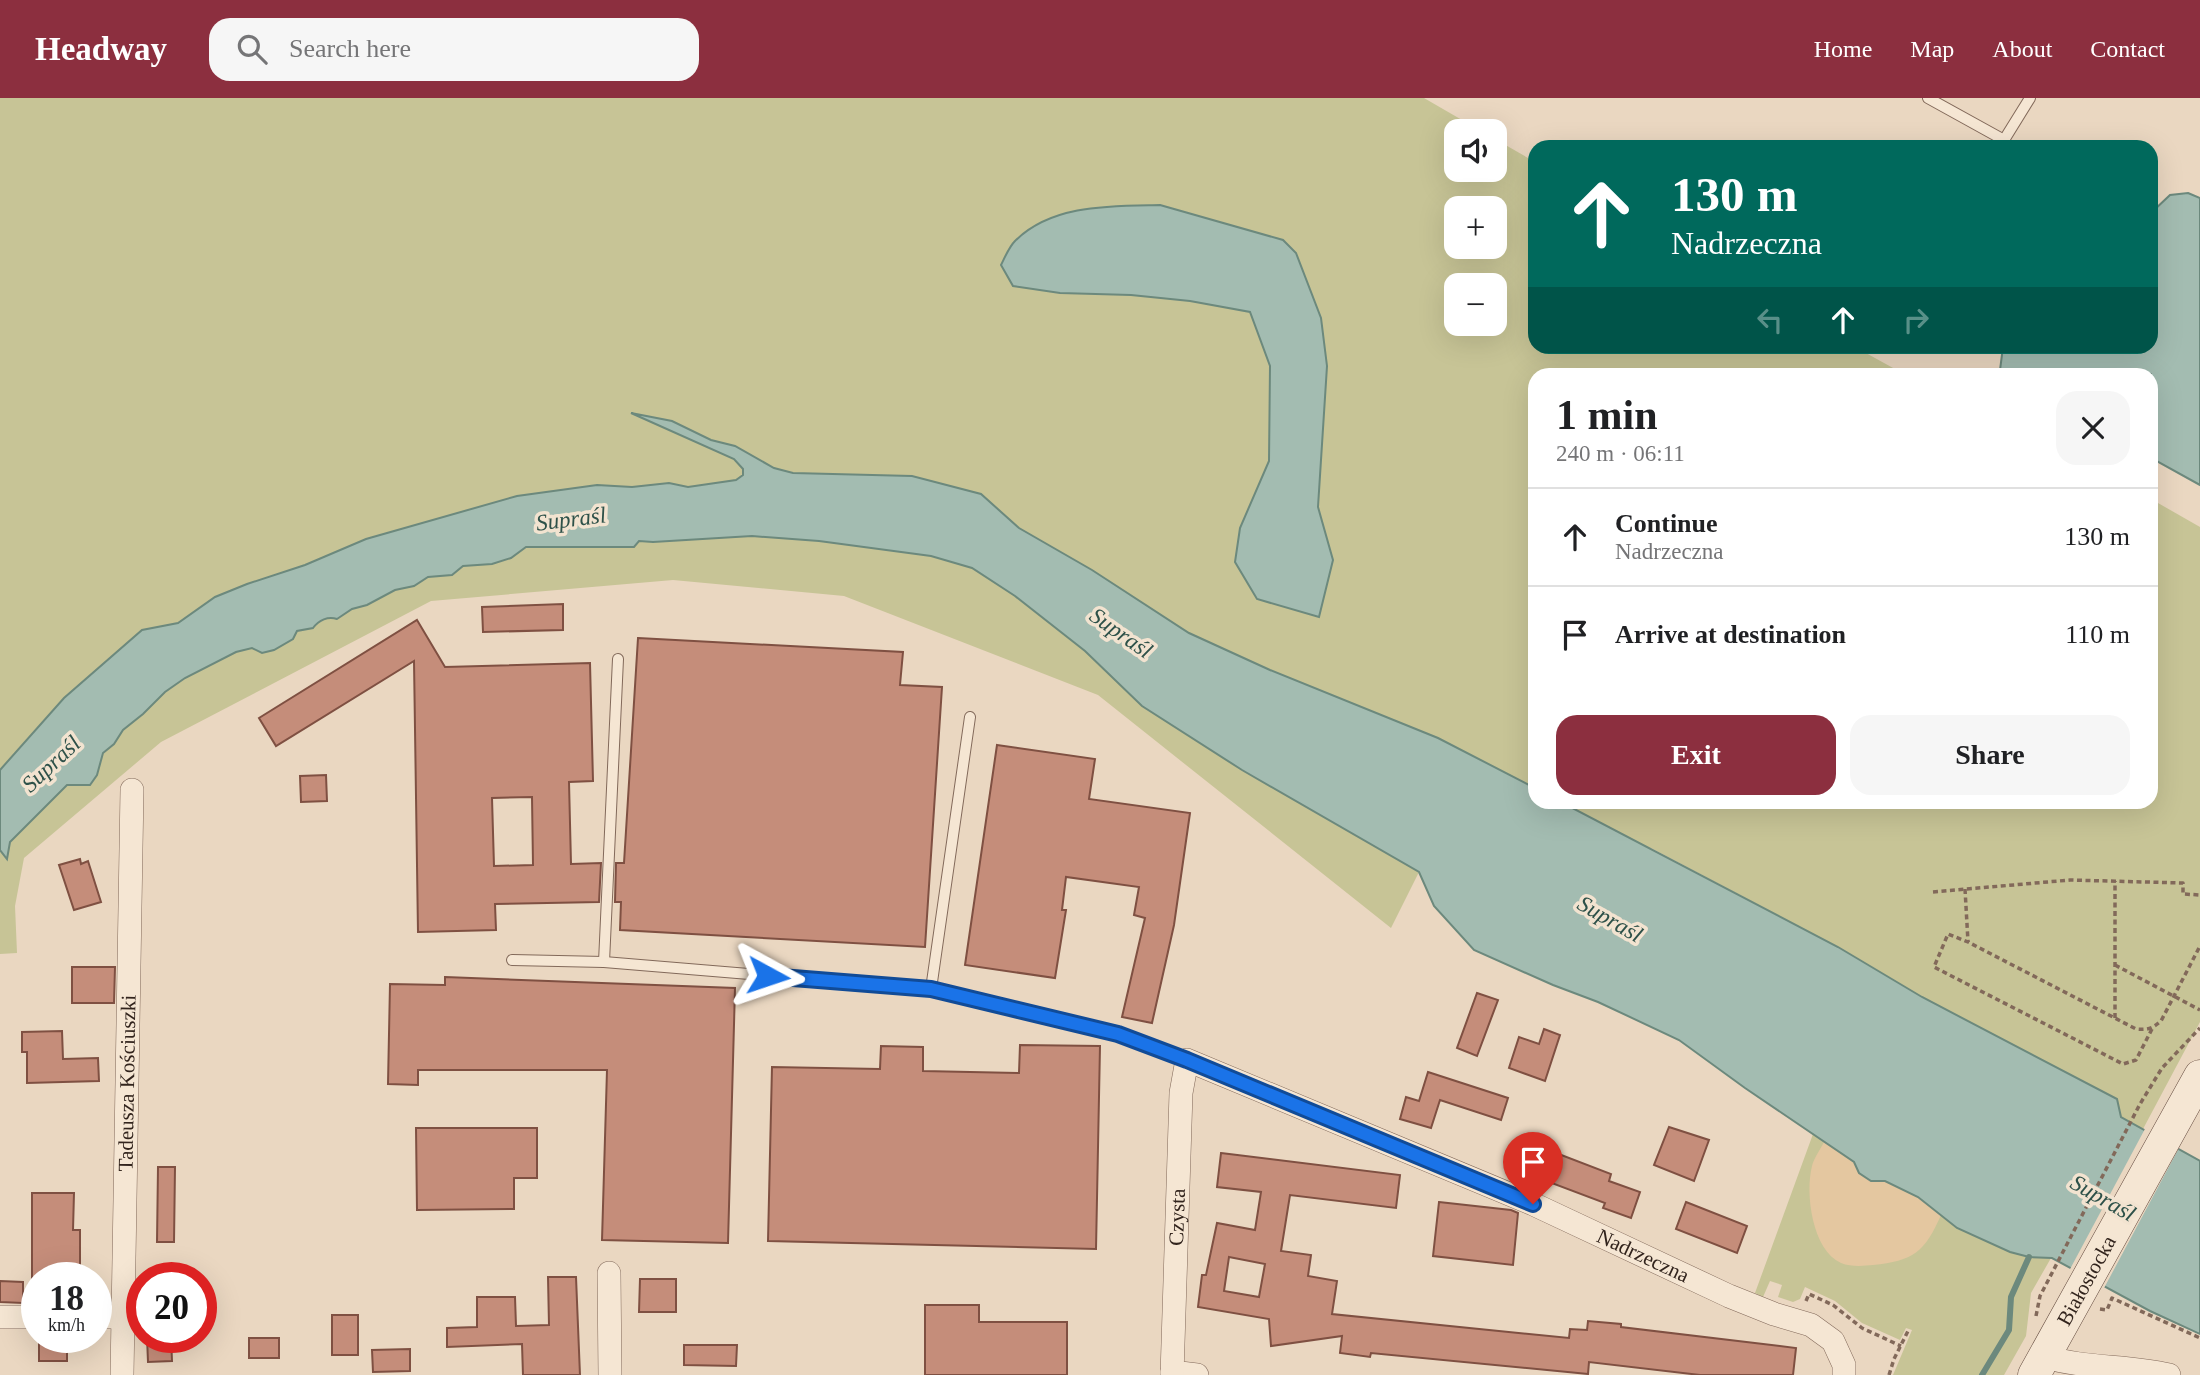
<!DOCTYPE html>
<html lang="en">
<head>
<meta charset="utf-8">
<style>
  :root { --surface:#fff; --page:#f6f6f6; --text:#202124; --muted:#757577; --line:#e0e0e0; --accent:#8c2f3f }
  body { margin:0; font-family:Georgia,serif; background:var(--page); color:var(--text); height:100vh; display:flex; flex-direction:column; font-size:26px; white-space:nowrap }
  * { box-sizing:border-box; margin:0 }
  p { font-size:23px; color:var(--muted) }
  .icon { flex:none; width:38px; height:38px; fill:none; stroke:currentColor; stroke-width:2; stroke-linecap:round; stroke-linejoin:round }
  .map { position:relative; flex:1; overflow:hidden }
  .drawer { position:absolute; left:1528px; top:270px; width:630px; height:441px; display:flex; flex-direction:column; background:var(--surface); border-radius:21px; box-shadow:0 7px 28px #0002 }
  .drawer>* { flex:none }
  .guide { position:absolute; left:1528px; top:42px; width:630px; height:214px; border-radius:21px; box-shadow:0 7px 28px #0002; background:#00695c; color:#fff; overflow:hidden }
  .controls { position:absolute; left:1444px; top:21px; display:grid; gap:14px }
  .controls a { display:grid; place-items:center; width:63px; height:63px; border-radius:14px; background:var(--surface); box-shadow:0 7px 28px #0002; font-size:35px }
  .speed { position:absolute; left:21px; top:1164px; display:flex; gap:14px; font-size:35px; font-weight:700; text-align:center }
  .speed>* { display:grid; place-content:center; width:91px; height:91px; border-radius:50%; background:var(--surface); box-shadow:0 7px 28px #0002; line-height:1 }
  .speed small { font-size:18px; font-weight:400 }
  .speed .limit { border:10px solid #d22; background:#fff; color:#111 }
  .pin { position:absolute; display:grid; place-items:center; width:60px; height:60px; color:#fff; margin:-72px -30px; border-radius:50% 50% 50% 0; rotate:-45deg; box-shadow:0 0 7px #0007 }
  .pin .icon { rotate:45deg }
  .me { position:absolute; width:77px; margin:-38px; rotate:95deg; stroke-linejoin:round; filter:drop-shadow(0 0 5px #0008) }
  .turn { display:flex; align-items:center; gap:24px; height:147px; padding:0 28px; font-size:32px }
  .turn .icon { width:91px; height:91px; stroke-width:2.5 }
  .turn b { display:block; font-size:49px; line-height:60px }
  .lanes { display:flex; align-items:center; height:66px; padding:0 28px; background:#0003; justify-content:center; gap:35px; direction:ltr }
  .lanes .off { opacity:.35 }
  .round { display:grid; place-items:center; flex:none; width:74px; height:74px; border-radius:21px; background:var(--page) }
  .headline { display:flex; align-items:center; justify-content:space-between; height:119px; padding:0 28px }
  h1 { font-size:42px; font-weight:700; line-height:52px }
  .primary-button { display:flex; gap:14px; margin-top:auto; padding:14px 28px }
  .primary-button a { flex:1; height:80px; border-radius:21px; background:var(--accent); color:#fff; font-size:28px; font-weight:700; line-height:80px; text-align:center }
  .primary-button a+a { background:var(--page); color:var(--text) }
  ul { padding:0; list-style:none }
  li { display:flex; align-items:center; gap:21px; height:98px; padding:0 28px; border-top:2px solid var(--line) }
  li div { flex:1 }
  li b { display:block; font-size:26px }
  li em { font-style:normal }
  header { display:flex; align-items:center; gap:42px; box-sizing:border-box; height:98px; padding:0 35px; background:var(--accent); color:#fff }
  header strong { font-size:33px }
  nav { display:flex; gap:38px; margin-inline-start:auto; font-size:24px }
  .search { width:490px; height:63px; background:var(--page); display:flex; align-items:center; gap:18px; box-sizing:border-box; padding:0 24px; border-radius:21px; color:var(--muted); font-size:26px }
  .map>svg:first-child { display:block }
  .green { fill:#c7c496; fill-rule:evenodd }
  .sand { fill:#e4c7a0 }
  .water { fill:#a3bcb1; stroke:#6c897d; stroke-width:2 }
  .pier { fill:#ead7c1 }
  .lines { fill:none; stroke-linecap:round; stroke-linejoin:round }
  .stream { stroke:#6c897d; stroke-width:6 }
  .building { fill:#c58d7a; stroke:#7f5042; stroke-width:2; fill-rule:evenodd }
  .service-casing { stroke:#82695a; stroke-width:12 }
  .minor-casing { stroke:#82695a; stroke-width:24 }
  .secondary-casing { stroke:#634a3e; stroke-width:33 }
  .path { stroke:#82695a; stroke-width:3.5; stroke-dasharray:5 3.5; stroke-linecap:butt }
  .service { stroke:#f5e6d3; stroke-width:10 }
  .minor { stroke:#f5e6d3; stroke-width:23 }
  .secondary { stroke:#f5e6d3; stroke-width:32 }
  .route-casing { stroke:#114b97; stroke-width:18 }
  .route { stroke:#1a73e8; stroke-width:12 }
  .labels { text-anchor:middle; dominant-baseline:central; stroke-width:7; stroke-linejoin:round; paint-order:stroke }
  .street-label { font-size:21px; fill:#32241d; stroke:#f2e3d0 }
  .water-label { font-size:23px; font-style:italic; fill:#2e5149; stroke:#f2e3d0 }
</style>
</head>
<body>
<header>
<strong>Headway</strong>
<div class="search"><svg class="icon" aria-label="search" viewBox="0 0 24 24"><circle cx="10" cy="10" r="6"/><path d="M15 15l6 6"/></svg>Search here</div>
<nav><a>Home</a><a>Map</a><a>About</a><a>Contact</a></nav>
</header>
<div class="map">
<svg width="2200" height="1277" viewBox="0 0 2200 1277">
  <rect width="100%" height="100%" fill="#ead7c1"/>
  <g class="green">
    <path d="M0 0H1424L1481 33H1456V72H1494L1495 41 1535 64V248L1855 249 1904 276H1535V704H2151V401L2200 429V924L2143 1031 2121 1019 2117 1001 1922 899 1838 849 1651 750 1613 754 1173 541 961 406 562 419 230 525 0 714ZM1456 110H1494V149H1456ZM1456 187H1494V226H1456Z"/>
    <path d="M752 438 819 443 931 458 972 470 1015 498 1085 553 1142 608 1242 672 1419 774 1391 830 1098 597 844 498 673 482 431 503 161 644 24 760 15 808 17 855 0 856V752L6 760 10 744 67 687 79 688 97 677 103 655 114 645 123 632 143 616 165 594 185 580 236 554 252 550 262 555 274 552 293 541 297 533 313 530C319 522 328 518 337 521L352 511 365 507 395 492 414 488 428 479 451 477 463 468 492 466 511 460 525 449H634L639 443 653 444Z"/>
    <path d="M1813 1036 1854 1064 1859 1075 1871 1083H1885L1918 1099 1957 1130 2010 1154 2029 1159 2051 1160 2031 1195 2026 1238 2004 1277H1893L1912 1232 1906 1230 1900 1242 1862 1225 1835 1203 1805 1189 1800 1201 1793 1204 1778 1199 1782 1187 1770 1183 1763 1199 1755 1195Z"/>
  </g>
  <path class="sand" d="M1824 1044 1854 1064 1859 1075 1871 1083H1885L1918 1099 1941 1117C1925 1154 1913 1163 1873 1167 1863 1168 1851 1169 1841 1165 1812 1152 1805 1095 1812 1068 1814 1060 1820 1052 1824 1044Z"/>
  <g class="water">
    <path d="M2188 95 2200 100V387L2151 360V276H2006L2000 272 2003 249 2151 248V115L2170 97Z"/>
    <path d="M1160 107 1283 142 1296 155 1321 220 1327 268 1318 409 1333 462 1319 519 1257 501 1235 464 1240 430 1269 363 1270 268 1250 214 1190 203 1131 197 1060 195 1013 188 1001 167C1005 159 1009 149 1015 143 1052 106 1111 108 1160 107Z"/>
    <path d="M631 315 672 323 711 342 735 348 774 370 793 375 912 378 981 396 1019 430 1092 472 1189 535 1270 572 1438 640 1535 690V704H1561L1838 849 1922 899 2117 1001 2121 1019 2200 1063V1236L2150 1213 2052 1160 2029 1159 2010 1154 1957 1130 1918 1099 1885 1083H1871L1859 1075 1854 1064 1745 990 1679 942 1598 904 1553 887 1474 852 1434 808 1419 774 1242 672 1142 608 1085 553 1015 498 972 470 931 458 819 443 752 438 653 444 639 443 634 449H526L511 460 492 466 463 468 452 477 428 479 414 488 395 492 367 507 352 511 337 521C328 518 319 522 313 530L297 533 293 541 274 552 262 555 252 550 236 554 185 580 165 594 143 616 123 632 114 646 103 655 97 677 90 687H67L10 744 7 761 0 752V672L64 600 142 532 178 525 215 499 247 486 305 467 366 441 517 398 597 387 632 389 669 385 688 389 736 382 743 377V371L734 361Z"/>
  </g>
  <path class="pier" d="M2146 1029 2180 1048 2103 1192 2069 1173Z"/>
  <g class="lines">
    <path class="stream" d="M1982 1277 2009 1232 2011 1199 2029 1159"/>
  </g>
  <g class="building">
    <path d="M563 506V532L483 534 482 509Z"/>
    <path d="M417 522 445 569 590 565 593 683 569 684 571 766 601 765 599 804 495 806 496 832 418 834 414 563 276 648 259 620ZM532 699 533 767 494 768 492 700Z"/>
    <path d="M638 540 903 554 900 587 942 589 925 849 620 832 621 804H615L616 765H624Z"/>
    <path d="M997 647 1095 661 1089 701 1190 715 1174 827 1152 925 1122 919 1145 820 1134 817 1139 789 1066 779 1062 812H1066L1055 880 965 867Z"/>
    <path d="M326 677 327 703 301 704 300 678Z"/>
    <path d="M80 761 81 766 88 763 101 804 74 812 59 767Z"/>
    <path d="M72 869H115L114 905H72Z"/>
    <path d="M445 879 735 890 728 1145 602 1142 607 972H418V987L388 986 390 886 445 887Z"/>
    <path d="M1477 895 1498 902 1477 958 1457 950Z"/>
    <path d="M1544 931 1560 937 1545 983 1509 970 1519 939 1539 946Z"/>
    <path d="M62 933 63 961 98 960 99 983 27 985V954H22V934Z"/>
    <path d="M1020 947 1100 948 1096 1151 768 1143 772 969 880 971 881 948 923 949V973L1019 975Z"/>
    <path d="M1428 974 1508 1000 1501 1022 1440 1002 1431 1030 1400 1021 1406 999 1419 1003Z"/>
    <path d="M1669 1029 1709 1042 1694 1083 1654 1067Z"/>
    <path d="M416 1030H537V1080H514V1111L417 1112Z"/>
    <path d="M1543 1050 1611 1076 1609 1083 1640 1094 1631 1120 1603 1110 1605 1105 1533 1078Z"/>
    <path d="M1221 1055 1400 1077 1396 1110 1290 1097 1281 1153 1311 1157 1308 1178 1337 1183 1332 1216 1569 1240 1570 1231 1587 1232 1588 1223 1621 1226V1229L1796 1250 1793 1277H1700L1589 1264 1588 1276 1371 1255 1370 1259 1340 1255 1342 1238 1271 1248 1269 1221 1198 1209 1202 1177H1206L1217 1125 1255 1132 1261 1094 1217 1089ZM1229 1159 1265 1166 1259 1199 1224 1193Z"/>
    <path d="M158 1069H175L174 1144H157Z"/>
    <path d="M32 1095H74L73 1132H80V1180H32Z"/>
    <path d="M1439 1104 1511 1112 1518 1115 1513 1167 1433 1158Z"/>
    <path d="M1686 1104 1747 1128 1737 1155 1676 1131Z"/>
    <path d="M548 1179H576L580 1277H523L522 1246 447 1249V1230L477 1229V1199H515L516 1228 549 1227Z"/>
    <path d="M640 1181H676V1214H639Z"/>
    <path d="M0 1183 23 1184V1205L0 1204Z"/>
    <path d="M925 1207H979V1224H1067V1277H925Z"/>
    <rect x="332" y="1217" width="26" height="40"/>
    <path d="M147 1239H171L172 1263 148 1264Z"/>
    <rect x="249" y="1240" width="30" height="20"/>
    <rect x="39" y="1244" width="28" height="19"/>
    <path d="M684 1247H737L736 1268 684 1267Z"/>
    <path d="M410 1251V1273L373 1274 372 1252Z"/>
  </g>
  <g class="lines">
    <defs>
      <g id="service">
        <path d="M1928 0 2004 42 2030 0"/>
        <path d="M512 862 604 864 931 891 1118 936 1187 962"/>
        <path d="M604 864 618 561"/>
        <path d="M931 891 970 619"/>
      </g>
      <g id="minor">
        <path d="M609 1175 610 1277"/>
        <path d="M0 1219H37"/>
        <path d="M96 1219H124"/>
        <path d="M2046 1259C2086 1271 2128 1267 2169 1277"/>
        <path d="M1172 1274 1197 1277"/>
        <path id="s1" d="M122 1277 132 692"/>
        <path id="s2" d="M1172 1277 1181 995 1187 962 1533 1106 1729 1198 1774 1216 1811 1227 1833 1243 1844 1267V1277"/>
      </g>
      <g id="secondary">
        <path id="s3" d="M2034 1277 2200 978"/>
      </g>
    </defs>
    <use href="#service" class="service-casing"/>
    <use href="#minor" class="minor-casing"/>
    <use href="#secondary" class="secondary-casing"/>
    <g class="path">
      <path d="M1965 791 1968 844"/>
      <path d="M1933 794 2070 782 2183 785V796L2200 797"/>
      <path d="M2115 867 2200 912"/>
      <path d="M2115 920V783"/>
      <path d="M2152 931 2136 962 2123 966 1934 869 1948 836 1968 844 2136 931C2147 932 2152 931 2161 923L2200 848"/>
      <path d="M1806 1203 1809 1196 1833 1207 1862 1230 1901 1248"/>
      <path d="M2100 1211 2107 1212 2112 1200 2200 1240"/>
      <path d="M2036 1218 2040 1198 2140 1006 2162 970 2200 930"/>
      <path d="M1889 1277 1894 1261 1908 1233"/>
    </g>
    <use href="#service" class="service"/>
    <use href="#minor" class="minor"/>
    <use href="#secondary" class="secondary"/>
  </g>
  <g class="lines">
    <defs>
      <path id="route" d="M768 878 931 891 1118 936 1187 962 1533 1106"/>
    </defs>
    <use href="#route" class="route-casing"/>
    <use href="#route" class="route"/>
  </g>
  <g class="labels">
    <g class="street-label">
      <text stroke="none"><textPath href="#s1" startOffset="292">Tadeusza Kościuszki</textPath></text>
      <text stroke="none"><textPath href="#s2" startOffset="158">Czysta</textPath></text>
      <text stroke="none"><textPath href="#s2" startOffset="812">Nadrzeczna</textPath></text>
      <text stroke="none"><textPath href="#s3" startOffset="108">Białostocka</textPath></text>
    </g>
    <g class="water-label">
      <text transform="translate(571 421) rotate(-7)">Supraśl</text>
      <text transform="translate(1121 535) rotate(35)">Supraśl</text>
      <text transform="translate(51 666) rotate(-43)">Supraśl</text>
      <text transform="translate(1610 821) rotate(30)">Supraśl</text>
      <text transform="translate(2103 1100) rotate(30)">Supraśl</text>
    </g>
  </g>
</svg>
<div class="controls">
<a><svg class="icon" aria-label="sound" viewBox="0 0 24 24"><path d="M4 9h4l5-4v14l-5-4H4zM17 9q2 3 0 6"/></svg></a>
<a>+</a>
<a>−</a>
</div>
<div class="speed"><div>18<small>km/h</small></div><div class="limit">20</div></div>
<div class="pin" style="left:1533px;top:1106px;background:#d93025"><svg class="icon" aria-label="arrive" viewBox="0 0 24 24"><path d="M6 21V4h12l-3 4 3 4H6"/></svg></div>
<svg class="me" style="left:768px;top:878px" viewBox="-20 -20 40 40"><path d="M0-17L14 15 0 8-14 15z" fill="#1a73e8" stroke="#fff" stroke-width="4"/></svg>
<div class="guide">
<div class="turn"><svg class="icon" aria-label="ahead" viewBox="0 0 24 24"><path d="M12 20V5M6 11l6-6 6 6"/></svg><div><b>130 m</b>Nadrzeczna</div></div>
<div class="lanes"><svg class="icon off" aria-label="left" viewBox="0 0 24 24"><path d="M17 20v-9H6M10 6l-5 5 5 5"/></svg><svg class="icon" aria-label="ahead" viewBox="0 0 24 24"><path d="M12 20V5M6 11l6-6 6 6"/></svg><svg class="icon off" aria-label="right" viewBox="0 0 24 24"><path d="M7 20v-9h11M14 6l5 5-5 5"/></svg></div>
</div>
<section class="drawer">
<div class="headline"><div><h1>1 min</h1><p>240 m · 06:11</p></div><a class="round"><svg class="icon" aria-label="close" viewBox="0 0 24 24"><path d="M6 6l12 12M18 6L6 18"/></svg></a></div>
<ul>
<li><svg class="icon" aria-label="ahead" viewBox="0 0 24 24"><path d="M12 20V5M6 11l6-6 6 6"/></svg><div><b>Continue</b><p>Nadrzeczna</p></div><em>130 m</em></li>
<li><svg class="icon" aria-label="arrive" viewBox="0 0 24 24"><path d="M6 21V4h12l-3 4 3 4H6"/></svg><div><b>Arrive at destination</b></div><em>110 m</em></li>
</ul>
<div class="primary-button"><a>Exit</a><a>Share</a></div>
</section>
</div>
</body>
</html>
